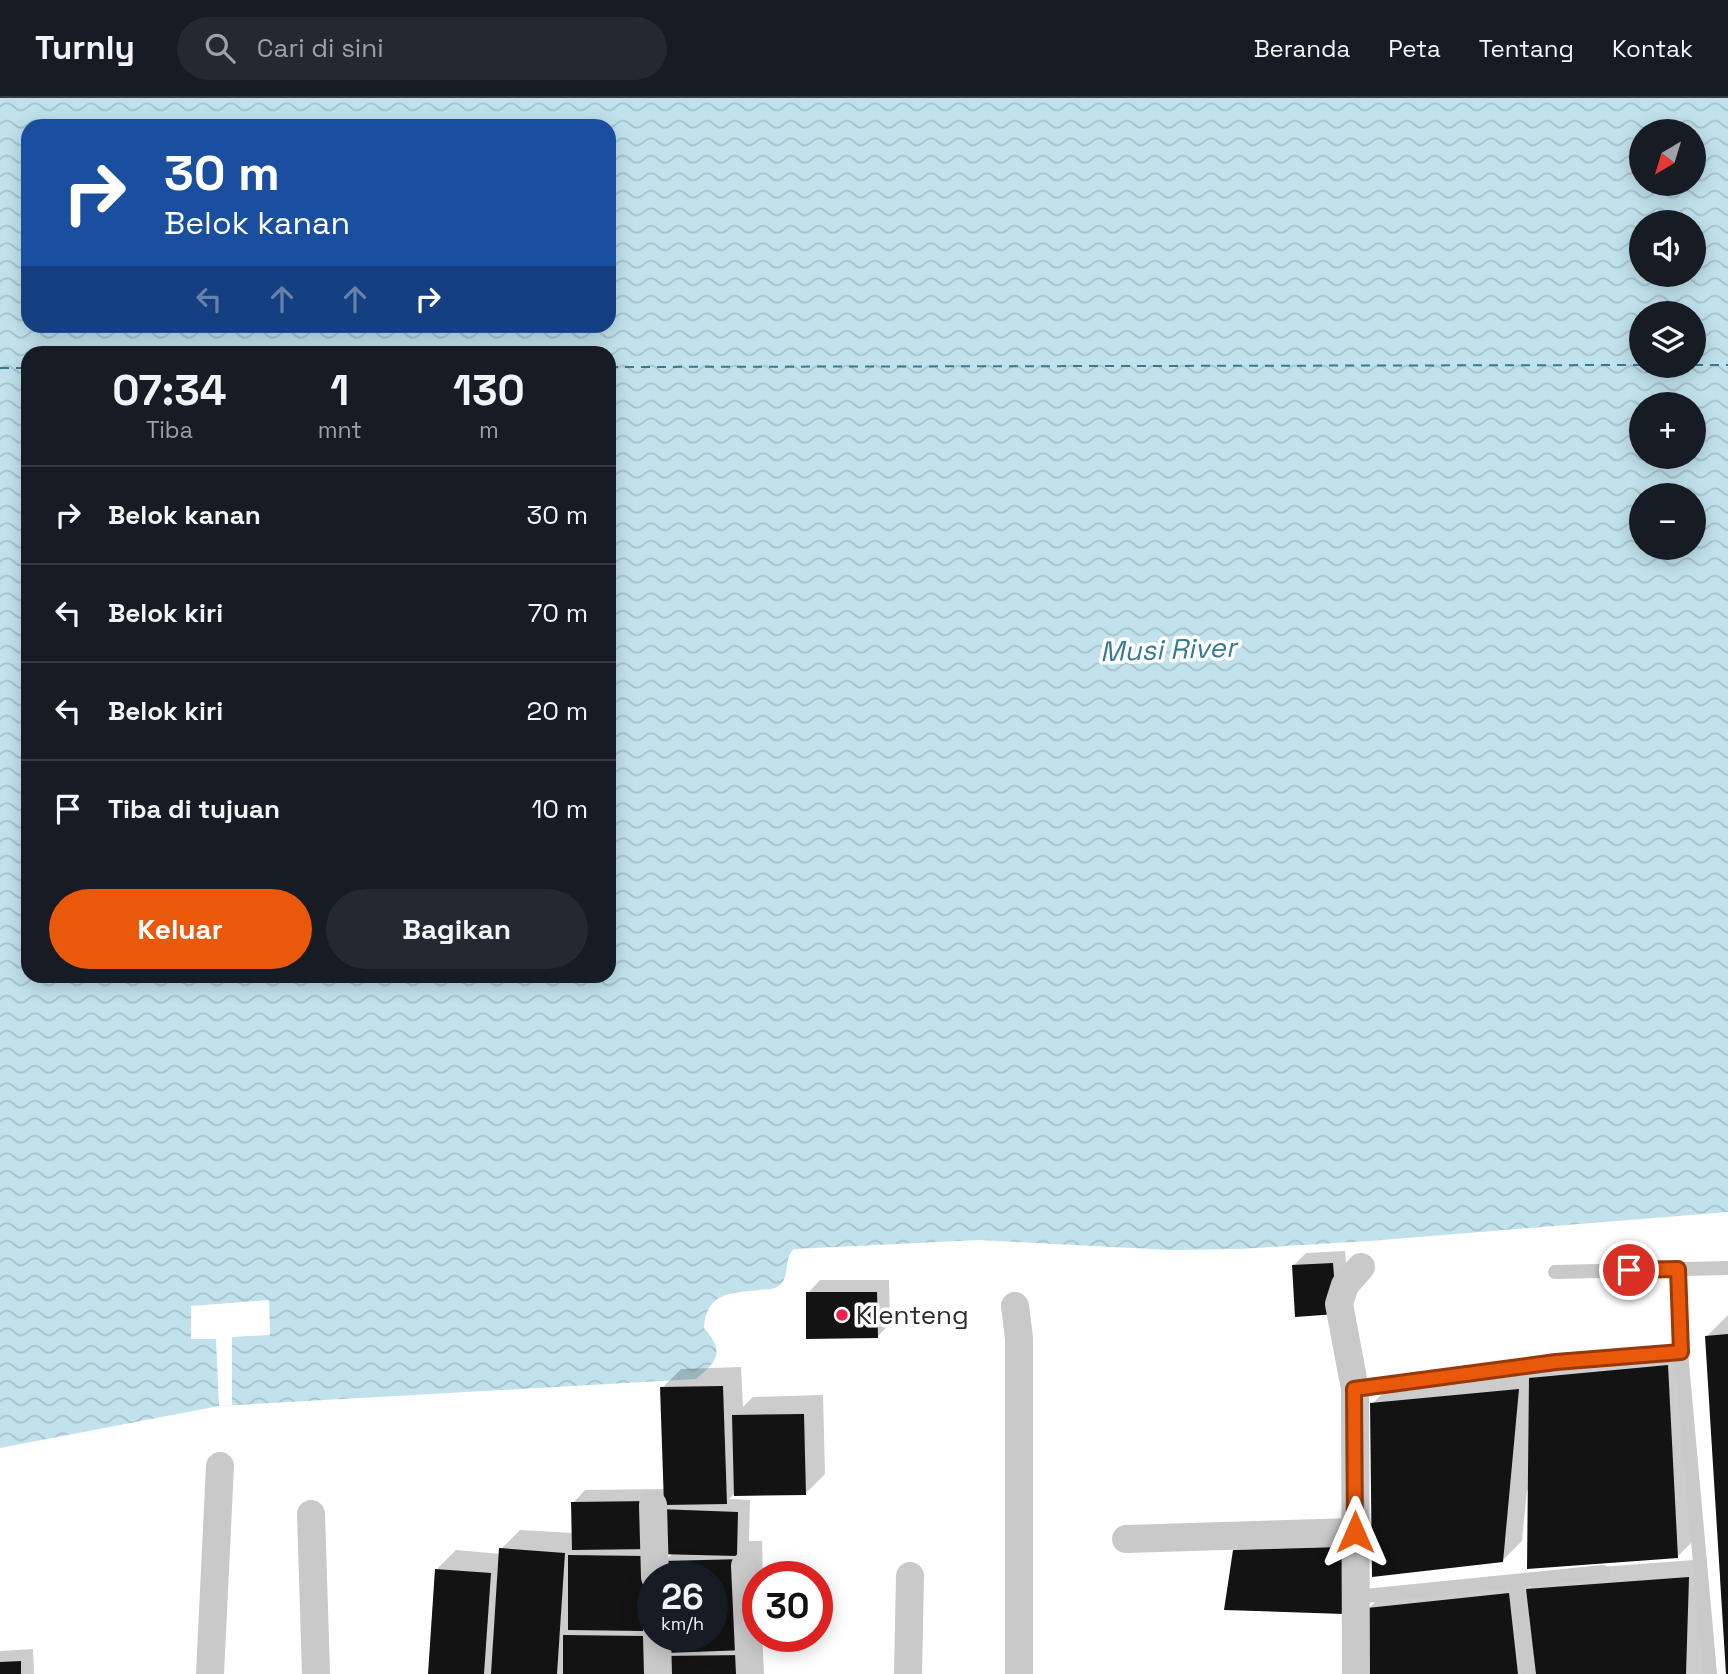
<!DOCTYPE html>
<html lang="id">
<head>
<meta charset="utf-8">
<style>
  :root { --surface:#171b24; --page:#242831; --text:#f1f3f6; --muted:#9ea1a6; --line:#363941; --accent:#ea580c }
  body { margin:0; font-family:"Space Grotesk",sans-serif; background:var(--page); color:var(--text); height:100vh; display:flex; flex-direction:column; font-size:26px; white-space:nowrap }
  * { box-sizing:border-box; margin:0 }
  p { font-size:23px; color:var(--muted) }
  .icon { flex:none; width:38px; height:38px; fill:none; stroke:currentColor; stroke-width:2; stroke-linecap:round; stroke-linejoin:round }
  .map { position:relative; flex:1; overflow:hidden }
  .sheet { position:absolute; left:21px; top:248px; width:595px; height:637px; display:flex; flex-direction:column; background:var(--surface); border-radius:21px; box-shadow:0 4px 18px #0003 }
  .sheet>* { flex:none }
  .hud { position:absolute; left:21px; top:21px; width:595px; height:214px; border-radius:21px; box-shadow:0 4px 18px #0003; background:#1a4fa0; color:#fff; overflow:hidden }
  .needle { width:46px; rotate:218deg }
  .tools { position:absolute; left:1629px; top:21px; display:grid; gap:14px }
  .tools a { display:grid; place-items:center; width:77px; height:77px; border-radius:50%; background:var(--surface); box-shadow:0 4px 18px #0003; font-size:35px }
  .speed { position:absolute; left:637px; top:1463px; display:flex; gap:14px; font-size:35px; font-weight:700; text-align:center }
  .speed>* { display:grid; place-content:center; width:91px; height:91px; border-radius:50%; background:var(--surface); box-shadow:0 4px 18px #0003; line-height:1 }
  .speed small { font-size:18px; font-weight:400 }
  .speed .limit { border:10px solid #d22; background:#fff; color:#111 }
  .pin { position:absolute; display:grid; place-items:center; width:60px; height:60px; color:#fff; margin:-30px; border:4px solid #fff; border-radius:50%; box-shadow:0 2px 7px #0007 }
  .me { position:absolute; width:77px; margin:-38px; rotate:0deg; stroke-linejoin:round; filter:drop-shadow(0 0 5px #0008) }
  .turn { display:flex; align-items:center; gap:24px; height:147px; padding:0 28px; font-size:32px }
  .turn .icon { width:91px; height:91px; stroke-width:2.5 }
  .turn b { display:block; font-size:49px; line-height:60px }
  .lanes { display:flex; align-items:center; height:66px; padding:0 28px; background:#0003; justify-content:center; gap:35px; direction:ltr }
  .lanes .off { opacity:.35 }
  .eta { display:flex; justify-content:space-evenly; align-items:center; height:119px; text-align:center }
  .eta b { font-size:42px; font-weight:700; line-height:49px }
  .cta { display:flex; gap:14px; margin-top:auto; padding:14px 28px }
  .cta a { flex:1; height:80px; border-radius:42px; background:var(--accent); color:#fff; font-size:28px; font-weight:700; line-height:80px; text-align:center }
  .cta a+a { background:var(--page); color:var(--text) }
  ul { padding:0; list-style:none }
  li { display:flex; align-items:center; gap:21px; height:98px; padding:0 28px; border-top:2px solid var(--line) }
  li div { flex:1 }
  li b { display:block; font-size:26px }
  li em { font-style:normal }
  header { display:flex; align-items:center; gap:42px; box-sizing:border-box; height:98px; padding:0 35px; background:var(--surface); border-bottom:2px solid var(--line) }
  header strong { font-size:33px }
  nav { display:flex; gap:38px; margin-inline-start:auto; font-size:24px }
  .search { width:490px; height:63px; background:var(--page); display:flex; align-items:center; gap:18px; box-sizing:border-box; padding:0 24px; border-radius:38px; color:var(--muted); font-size:26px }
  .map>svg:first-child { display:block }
  .water { fill:url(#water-waves); fill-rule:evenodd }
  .pier { fill:#fff }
  .shadow { fill:#0003; fill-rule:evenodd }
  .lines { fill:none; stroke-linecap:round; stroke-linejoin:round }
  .ferry { stroke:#357b92; stroke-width:2; stroke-dasharray:9 7; stroke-linecap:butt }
  .building { fill:#131313 }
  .service { stroke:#c9c9c9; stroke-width:14 }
  .minor { stroke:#c9c9c9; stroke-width:28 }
  .route-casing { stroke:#983908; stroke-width:18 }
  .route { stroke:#ea580c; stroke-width:12 }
  .poi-dot { fill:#f11f4b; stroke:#fff; stroke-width:2.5 }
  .labels { text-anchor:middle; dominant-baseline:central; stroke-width:7; stroke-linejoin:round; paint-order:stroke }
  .poi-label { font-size:26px; fill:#2c2c2c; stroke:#fff; text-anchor:start }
  .water-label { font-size:28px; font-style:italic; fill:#357b92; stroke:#fff }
</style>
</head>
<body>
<header>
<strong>Turnly</strong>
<div class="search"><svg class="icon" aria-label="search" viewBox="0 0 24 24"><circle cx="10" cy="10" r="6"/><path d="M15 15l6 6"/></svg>Cari di sini</div>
<nav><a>Beranda</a><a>Peta</a><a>Tentang</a><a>Kontak</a></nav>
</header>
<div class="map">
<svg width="1728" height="1576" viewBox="0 0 1728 1576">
  <defs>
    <pattern id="water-waves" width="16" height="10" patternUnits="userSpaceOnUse" patternTransform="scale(1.75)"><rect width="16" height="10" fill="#c1e2ed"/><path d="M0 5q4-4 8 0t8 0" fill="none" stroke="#a6c2cb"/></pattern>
  </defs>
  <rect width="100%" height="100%" fill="#fff"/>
  <path class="water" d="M0 0H1728V1114L1370 1143 1239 1151 1170 1152 980 1142 794 1151C783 1160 791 1182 777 1189 772 1192 765 1191 760 1192 731 1195 706 1194 704 1230 725 1254 718 1263 696 1281L219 1308 0 1350ZM28 28H609V228H28ZM1642 33H1694V86H1642ZM1642 124H1694V177H1642ZM1642 215H1694V268H1642ZM28 256H609V878H28ZM1642 306H1694V359H1642ZM1642 397H1694V450H1642Z"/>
  <path class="pier" d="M269 1202 270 1237 232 1239V1307L219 1308 216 1241H191V1208Z"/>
  <g class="shadow">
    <path d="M1345 1153 1349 1202 1293 1168 1306 1155Z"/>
    <path d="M820 1182H889L890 1226 877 1239 808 1195Z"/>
    <path d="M1728 1217V1576L1707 1238Z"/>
    <path d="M1687 1249 1697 1439 1677 1459 1527 1392 1522 1443 1503 1462 1372 1306 1392 1286Z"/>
    <path d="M741 1269 743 1309 753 1299 823 1297 825 1376 806 1395 736 1394 729 1401 750 1402 749 1443H762L763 1479H758L756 1576H429L436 1472 456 1452 501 1456V1451L520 1432 573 1435V1405L585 1392 665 1391 662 1290 681 1271ZM662 1454H674L662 1466ZM653 1479H712V1538L668 1553 653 1538Z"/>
    <path d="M1360 1431 1363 1495 1234 1453 1254 1433Z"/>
    <path d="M1707 1461 1704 1576H1371L1369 1510 1389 1491 1528 1476 1529 1490 1547 1473Z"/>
    <path d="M33 1551 34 1576H0V1553Z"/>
  </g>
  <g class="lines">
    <g class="ferry">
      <path d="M1694 267H1728"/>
      <path d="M609 269 1642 267"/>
      <path d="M0 270H28"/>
    </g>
  </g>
  <g class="building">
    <path d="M1333 1165 1337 1216 1295 1219 1292 1167Z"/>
    <path d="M806 1194H877L878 1240 806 1241Z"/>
    <path d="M1728 1236V1576H1726L1705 1238Z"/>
    <path d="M1668 1267 1678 1460 1527 1471 1529 1280Z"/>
    <path d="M723 1288 727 1406 664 1407 660 1289Z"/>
    <path d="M1519 1291 1503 1464 1372 1479 1370 1305Z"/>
    <path d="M804 1316 806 1397 734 1398 732 1317Z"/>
    <path d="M651 1403 652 1451 572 1452 571 1404Z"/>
    <path d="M658 1411 738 1414 737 1458 657 1456Z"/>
    <path d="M1342 1449 1344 1516 1224 1512 1233 1452Z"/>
    <path d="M499 1450 565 1455 557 1576H491Z"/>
    <path d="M568 1457 644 1458 643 1533 568 1532Z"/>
    <path d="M743 1461 746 1552 666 1555 665 1538H712V1479H664L663 1463Z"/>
    <path d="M435 1471 491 1475 484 1576H428Z"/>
    <path d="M1689 1479 1686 1576H1536L1526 1491Z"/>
    <path d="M1509 1495 1518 1576H1369L1367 1510Z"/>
    <path d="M563 1537 645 1538 644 1576H563Z"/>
    <path d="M744 1557V1576H660V1558Z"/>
    <path d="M21 1563V1576H0V1564Z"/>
  </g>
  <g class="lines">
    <g class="service">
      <path d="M1677 1171 1681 1254 1710 1576"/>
      <path d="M1555 1174 1728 1170"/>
      <path d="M1355 1291 1556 1264 1681 1254"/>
      <path d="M1516 1483 1528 1576"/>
      <path d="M1355 1499 1603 1474"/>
    </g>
    <g class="minor">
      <path d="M1015 1208 1019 1240V1576"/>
      <path d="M653 1407 655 1479"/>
      <path d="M311 1416 316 1576"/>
      <path d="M1126 1441 1355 1434"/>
      <path d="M745 1468 750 1576"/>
      <path d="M657 1538 658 1576"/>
      <path d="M210 1576 220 1368"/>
      <path d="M908 1576 910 1478"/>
      <path d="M1356 1576 1355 1291 1339 1206 1345 1187 1361 1169"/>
    </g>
  </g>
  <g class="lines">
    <defs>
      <path id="route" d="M1355 1434 1354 1291 1556 1264 1681 1254 1678 1171 1629 1172"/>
    </defs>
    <use href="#route" class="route-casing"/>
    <use href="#route" class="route"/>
  </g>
  <circle class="poi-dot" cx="842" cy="1217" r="7"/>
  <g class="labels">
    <g class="poi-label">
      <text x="856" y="1217">Klenteng</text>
    </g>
    <g class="water-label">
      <text transform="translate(1168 551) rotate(-2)">Musi River</text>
    </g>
  </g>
</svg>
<div class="tools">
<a><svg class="needle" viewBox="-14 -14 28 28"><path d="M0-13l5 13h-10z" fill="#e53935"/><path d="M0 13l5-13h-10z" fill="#9ea1a6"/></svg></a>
<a><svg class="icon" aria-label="sound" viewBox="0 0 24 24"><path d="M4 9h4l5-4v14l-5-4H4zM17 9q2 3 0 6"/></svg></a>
<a><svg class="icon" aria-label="layers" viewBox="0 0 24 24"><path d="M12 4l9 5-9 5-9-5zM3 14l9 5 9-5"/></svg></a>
<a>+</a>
<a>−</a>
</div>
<div class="speed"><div>26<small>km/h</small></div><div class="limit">30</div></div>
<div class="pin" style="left:1629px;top:1172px;background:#d93025"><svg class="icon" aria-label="arrive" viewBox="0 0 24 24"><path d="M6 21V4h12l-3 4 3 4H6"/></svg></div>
<svg class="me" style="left:1355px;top:1434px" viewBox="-20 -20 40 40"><path d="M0-17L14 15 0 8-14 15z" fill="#ea580c" stroke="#fff" stroke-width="4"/></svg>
<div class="hud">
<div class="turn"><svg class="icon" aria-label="right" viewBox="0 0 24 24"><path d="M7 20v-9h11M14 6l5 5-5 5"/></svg><div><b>30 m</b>Belok kanan</div></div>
<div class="lanes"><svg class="icon off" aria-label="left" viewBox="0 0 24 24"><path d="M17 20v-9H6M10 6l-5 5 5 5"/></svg><svg class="icon off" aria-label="ahead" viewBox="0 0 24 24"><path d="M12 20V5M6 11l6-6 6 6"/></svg><svg class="icon off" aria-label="ahead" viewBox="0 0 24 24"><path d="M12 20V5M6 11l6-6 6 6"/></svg><svg class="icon" aria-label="right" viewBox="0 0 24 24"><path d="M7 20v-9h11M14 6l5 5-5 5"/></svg></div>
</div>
<section class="sheet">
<div class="eta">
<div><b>07:34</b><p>Tiba</p></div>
<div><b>1</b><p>mnt</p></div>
<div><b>130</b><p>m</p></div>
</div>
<ul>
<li><svg class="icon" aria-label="right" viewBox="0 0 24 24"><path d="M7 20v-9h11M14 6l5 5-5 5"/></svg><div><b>Belok kanan</b></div><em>30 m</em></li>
<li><svg class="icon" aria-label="left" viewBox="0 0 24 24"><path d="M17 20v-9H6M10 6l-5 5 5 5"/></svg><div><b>Belok kiri</b></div><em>70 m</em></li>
<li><svg class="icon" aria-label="left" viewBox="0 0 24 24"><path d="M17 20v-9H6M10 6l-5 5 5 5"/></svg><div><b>Belok kiri</b></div><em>20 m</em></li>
<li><svg class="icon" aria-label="arrive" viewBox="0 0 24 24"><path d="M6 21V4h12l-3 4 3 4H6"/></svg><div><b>Tiba di tujuan</b></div><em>10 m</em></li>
</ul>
<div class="cta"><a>Keluar</a><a>Bagikan</a></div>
</section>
</div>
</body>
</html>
